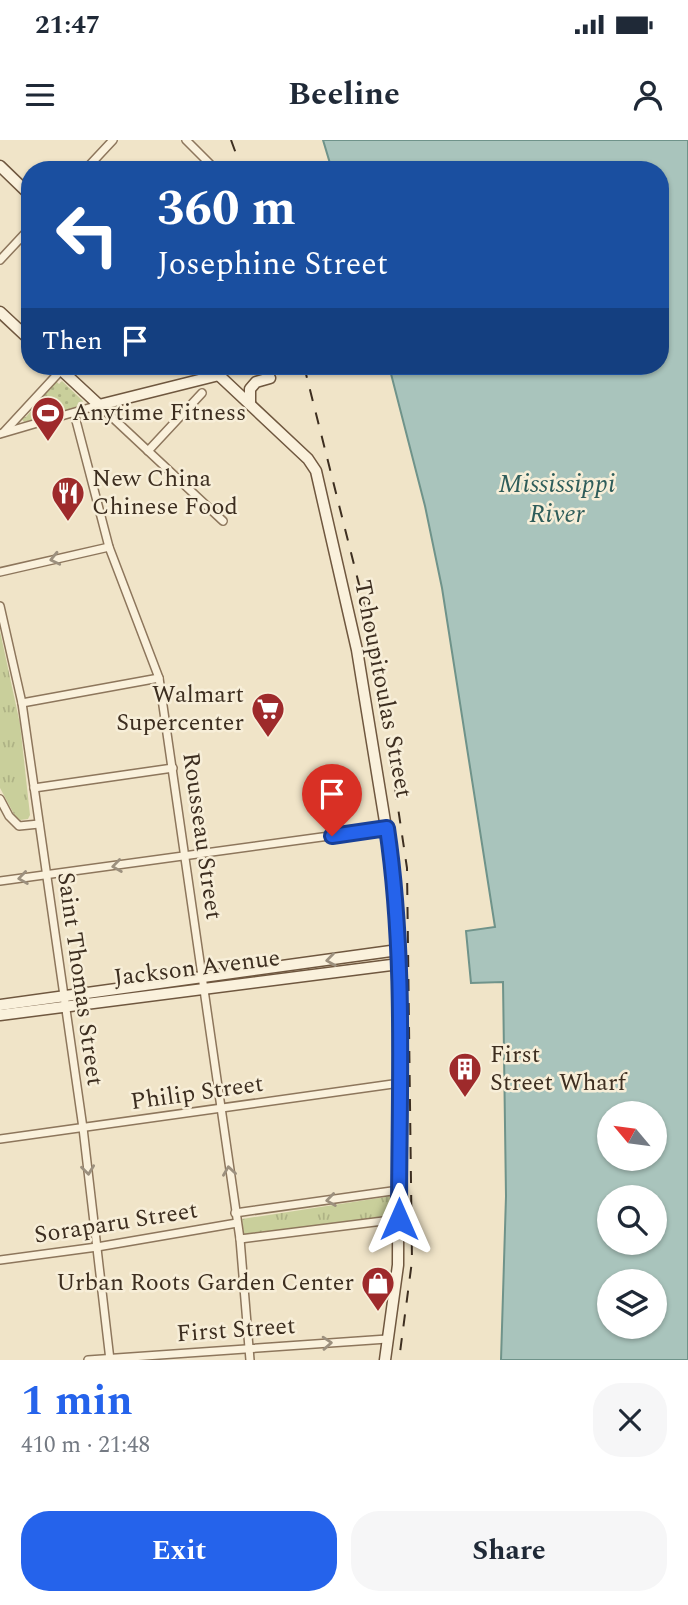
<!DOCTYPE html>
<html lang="en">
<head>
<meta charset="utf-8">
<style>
  :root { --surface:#fff; --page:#f6f6f7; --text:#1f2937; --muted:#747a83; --accent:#2563eb }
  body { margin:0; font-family:Spectral,serif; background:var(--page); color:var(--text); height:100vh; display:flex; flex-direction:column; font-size:26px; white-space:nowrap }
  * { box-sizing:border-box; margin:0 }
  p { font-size:23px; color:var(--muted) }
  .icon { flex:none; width:38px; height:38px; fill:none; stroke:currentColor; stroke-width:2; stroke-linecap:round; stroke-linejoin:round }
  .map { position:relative; height:1220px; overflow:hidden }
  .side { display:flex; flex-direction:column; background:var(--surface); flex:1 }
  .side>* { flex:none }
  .guide { position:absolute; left:21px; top:21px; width:648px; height:214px; border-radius:28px; box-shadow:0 2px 5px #0004; background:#1a4fa0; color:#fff; overflow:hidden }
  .needle { width:46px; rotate:299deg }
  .fabs { position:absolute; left:597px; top:961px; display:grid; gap:14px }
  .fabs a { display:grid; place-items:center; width:70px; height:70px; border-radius:50%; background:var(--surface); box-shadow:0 2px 5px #0004; font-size:35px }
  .pin { position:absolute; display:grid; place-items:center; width:60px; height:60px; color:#fff; margin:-72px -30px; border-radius:50% 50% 50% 0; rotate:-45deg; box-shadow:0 0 7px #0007 }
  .pin .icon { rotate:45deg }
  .me { position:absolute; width:77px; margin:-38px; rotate:0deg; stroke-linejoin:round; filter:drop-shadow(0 0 5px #0008) }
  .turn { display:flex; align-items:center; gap:24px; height:147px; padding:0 21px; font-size:32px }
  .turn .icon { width:91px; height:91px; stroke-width:2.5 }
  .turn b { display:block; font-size:49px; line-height:60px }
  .then { display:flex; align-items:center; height:66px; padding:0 21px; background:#0003; gap:14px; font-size:26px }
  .round { display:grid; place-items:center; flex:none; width:74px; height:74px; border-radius:28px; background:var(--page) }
  .summary { display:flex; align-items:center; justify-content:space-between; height:119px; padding:0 21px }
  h1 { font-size:42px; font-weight:700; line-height:52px; color:var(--accent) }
  .primary-button { display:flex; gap:14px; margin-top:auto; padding:14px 21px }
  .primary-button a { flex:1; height:80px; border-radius:28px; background:var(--accent); color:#fff; font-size:28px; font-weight:700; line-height:80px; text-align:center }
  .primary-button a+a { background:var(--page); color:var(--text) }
  .status { display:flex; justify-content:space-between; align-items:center; height:49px; padding:0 35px; background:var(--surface); direction:ltr }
  .status svg { height:19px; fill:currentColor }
  header { display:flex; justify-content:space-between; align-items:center; height:91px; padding:0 21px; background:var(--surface); font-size:32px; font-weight:700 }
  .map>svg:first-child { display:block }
  .grass { fill:url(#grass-dots) }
  .park { fill:url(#park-tufts) }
  .water { fill:#a9c4bc; stroke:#6f938a; stroke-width:2; fill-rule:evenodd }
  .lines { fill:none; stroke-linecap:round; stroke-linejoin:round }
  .street-casing { stroke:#8d765c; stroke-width:10 }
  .secondary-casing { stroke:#6f573f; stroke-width:13 }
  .street { stroke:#faf1dc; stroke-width:7 }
  .secondary { stroke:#faf1dc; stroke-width:10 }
  .rail { stroke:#3d2e20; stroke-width:2; stroke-dasharray:12 12; stroke-linecap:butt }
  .oneway { stroke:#9c907e }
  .route-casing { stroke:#184099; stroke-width:18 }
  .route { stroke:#2563eb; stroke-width:12 }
  .labels { text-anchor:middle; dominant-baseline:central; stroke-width:5; stroke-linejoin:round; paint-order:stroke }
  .poi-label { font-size:24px; fill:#3d2e20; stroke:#f7eed8; text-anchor:start }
  .street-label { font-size:24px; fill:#3d2e20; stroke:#f7eed8 }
  .water-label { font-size:26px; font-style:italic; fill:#2f5d5a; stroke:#f7eed8 }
</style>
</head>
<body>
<div class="status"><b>21:47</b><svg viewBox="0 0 49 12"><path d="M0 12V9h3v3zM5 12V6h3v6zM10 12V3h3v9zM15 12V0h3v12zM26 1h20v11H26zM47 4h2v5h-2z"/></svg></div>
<header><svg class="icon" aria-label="menu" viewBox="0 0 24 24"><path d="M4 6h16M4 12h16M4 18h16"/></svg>Beeline<svg class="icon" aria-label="person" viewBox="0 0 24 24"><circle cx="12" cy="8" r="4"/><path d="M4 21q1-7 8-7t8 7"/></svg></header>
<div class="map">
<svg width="688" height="1220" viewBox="0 0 688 1220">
  <defs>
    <pattern id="grass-dots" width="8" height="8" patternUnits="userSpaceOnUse" patternTransform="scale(1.75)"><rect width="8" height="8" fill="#c9cf9b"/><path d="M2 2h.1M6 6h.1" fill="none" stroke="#aeb285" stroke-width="1.8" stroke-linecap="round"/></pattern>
    <pattern id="park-tufts" width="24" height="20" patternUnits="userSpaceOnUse" patternTransform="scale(1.75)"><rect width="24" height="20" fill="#c9cf9b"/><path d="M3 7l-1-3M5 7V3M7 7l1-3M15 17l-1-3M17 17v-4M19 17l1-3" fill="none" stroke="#aeb285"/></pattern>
  </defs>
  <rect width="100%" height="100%" fill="#f0e4c8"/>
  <path class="grass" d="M56 241 59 244 62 241 83 261 82 266 24 282 21 278 26 277Z"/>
  <g class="park">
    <path d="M0 491 20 584 30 675 28 679 20 680 15 676 0 648Z"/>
    <path d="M392 1056V1075L244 1096 242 1079Z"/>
  </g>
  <path class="water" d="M323 0H688V1220H501L506 1056 503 842 471 843 466 791 495 787 442 448 425 366 389 226H660V30H332ZM609 973H654V1018H609ZM609 1057H654V1102H609ZM609 1141H654V1186H609Z"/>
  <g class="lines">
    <defs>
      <g id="street">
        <path d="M186 0 216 30"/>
        <path d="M85 30 113 0"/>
        <path d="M0 120 30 88"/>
        <path d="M219 235 229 226"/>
        <path d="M74 273 109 407 159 538 240 1099 250 1220"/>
        <path d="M4 292 65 226"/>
        <path d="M0 294 99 265 223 381"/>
        <path d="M148 311 202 253"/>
        <path d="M0 432 109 407"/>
        <path d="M0 466 22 563 83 988 110 1220"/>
        <path d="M22 563 159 538"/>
        <path d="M34 648 173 628"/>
        <path d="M0 659 9 676 19 686 39 684"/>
        <path d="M0 741 388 688"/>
        <path d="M0 999 400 943"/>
        <path d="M235 1073 399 1050"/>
        <path d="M240 1099 399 1079"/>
        <path d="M0 1120 97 1107 237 1083"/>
        <path d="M88 1220 387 1199"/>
      </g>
      <g id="secondary">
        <path d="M0 26 30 55"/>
        <path d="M0 172 30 200"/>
        <path d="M57 226 99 265 219 235"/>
        <path d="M209 226 308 319 316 331 357 510 395 743 399 824 398 1125 385 1220"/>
        <path d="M250 264V249L256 242 270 238"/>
        <path d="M0 865 398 810"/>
        <path d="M0 875 399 824"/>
      </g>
    </defs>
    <use href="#street" class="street-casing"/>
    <use href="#secondary" class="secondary-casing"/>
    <use href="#street" class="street"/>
    <use href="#secondary" class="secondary"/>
    <g class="rail">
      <path d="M231 0 242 30"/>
      <path d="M304 226 373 500 407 728 412 1121 399 1220"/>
    </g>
  </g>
  <defs><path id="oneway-chevron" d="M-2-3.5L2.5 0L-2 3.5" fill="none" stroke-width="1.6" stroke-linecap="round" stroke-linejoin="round" transform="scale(1.75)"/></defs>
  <g class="oneway">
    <use href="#oneway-chevron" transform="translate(55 419) rotate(167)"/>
    <use href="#oneway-chevron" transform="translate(117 726) rotate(172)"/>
    <use href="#oneway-chevron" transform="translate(23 738) rotate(172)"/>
    <use href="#oneway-chevron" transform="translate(331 820) rotate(172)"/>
    <use href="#oneway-chevron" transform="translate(88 1030) rotate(83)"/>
    <use href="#oneway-chevron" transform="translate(229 1031) rotate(-98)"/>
    <use href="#oneway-chevron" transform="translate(331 1060) rotate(172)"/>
    <use href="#oneway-chevron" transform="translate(327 1203) rotate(-4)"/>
  </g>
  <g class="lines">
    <defs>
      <path id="route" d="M332 696 387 688C406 817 399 949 399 1079"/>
    </defs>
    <use href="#route" class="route-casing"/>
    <use href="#route" class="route"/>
  </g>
  <defs>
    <symbol id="stadium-pin" viewBox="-11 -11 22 30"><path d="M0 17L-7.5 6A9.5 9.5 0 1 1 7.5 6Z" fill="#9e2a2b" stroke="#f7eed8"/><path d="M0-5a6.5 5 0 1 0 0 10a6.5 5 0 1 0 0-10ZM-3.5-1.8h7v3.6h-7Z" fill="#fff"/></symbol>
    <symbol id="restaurant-pin" viewBox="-11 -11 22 30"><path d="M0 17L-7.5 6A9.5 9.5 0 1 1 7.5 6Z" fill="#9e2a2b" stroke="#f7eed8"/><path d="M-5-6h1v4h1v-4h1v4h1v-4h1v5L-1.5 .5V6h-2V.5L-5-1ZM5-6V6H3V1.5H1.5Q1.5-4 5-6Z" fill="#fff"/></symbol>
    <symbol id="supermarket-pin" viewBox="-11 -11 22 30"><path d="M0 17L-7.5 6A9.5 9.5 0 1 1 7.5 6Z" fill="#9e2a2b" stroke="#f7eed8"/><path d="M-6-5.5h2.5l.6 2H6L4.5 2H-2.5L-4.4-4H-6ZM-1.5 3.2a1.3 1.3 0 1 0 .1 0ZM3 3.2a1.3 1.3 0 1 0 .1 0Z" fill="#fff"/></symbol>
    <symbol id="building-pin" viewBox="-11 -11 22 30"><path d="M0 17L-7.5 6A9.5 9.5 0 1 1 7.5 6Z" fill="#9e2a2b" stroke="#f7eed8"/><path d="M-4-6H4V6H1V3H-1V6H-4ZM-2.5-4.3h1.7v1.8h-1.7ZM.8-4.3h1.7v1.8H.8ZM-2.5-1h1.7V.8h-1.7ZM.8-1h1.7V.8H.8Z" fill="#fff"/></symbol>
    <symbol id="shop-pin" viewBox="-11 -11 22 30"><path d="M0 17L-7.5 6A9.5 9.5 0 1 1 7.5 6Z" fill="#9e2a2b" stroke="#f7eed8"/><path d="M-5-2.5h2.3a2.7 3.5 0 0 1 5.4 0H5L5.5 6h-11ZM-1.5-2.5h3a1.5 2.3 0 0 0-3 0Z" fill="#fff"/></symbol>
  </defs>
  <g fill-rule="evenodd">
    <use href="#stadium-pin" x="29" y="254" width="38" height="52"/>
    <use href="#restaurant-pin" x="49" y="334" width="38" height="52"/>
    <use href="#supermarket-pin" x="249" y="550" width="38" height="52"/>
    <use href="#building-pin" x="446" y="910" width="38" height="52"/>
    <use href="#shop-pin" x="359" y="1124" width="38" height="52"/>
  </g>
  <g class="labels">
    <g class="poi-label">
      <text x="72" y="273">Anytime Fitness</text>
      <text x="92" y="339">New China<tspan x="92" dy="28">Chinese Food</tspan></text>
      <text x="244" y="555" text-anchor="end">Walmart<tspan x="244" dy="28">Supercenter</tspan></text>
      <text x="490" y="915">First<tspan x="490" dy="28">Street Wharf</tspan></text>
      <text x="354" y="1143" text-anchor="end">Urban Roots Garden Center</text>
    </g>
    <g class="street-label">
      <text transform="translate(383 549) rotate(79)">Tchoupitoulas Street</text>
      <text transform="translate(202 696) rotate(82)">Rousseau Street</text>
      <text transform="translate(197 828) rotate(-7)">Jackson Avenue</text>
      <text transform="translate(80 839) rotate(82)">Saint Thomas Street</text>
      <text transform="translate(197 953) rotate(-8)">Philip Street</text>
      <text transform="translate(116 1083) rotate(-9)">Soraparu Street</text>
      <text transform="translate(236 1190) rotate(-4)">First Street</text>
    </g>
    <g class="water-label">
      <text x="557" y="344">Mississippi<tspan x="557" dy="30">River</tspan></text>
    </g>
  </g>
</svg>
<div class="fabs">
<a><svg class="needle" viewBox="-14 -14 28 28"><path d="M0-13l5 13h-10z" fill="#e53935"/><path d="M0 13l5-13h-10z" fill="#747a83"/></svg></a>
<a><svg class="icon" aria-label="search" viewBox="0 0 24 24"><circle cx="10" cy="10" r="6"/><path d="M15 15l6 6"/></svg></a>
<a><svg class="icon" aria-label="layers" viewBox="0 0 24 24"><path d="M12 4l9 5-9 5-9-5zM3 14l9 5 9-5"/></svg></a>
</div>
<div class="pin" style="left:332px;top:696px;background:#d93025"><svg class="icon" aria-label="arrive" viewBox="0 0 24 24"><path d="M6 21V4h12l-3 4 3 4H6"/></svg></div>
<svg class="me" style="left:399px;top:1079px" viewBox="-20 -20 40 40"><path d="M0-17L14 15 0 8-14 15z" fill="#2563eb" stroke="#fff" stroke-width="4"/></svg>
<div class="guide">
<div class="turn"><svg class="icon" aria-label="left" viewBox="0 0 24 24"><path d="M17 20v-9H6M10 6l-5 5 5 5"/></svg><div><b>360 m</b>Josephine Street</div></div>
<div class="then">Then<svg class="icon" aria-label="arrive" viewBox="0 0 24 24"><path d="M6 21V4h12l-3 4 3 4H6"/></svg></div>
</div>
</div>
<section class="side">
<div class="summary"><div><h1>1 min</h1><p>410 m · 21:48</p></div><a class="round"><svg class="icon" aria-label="close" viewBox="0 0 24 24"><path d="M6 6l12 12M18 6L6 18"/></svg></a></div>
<div class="primary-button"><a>Exit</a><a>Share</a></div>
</section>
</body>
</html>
